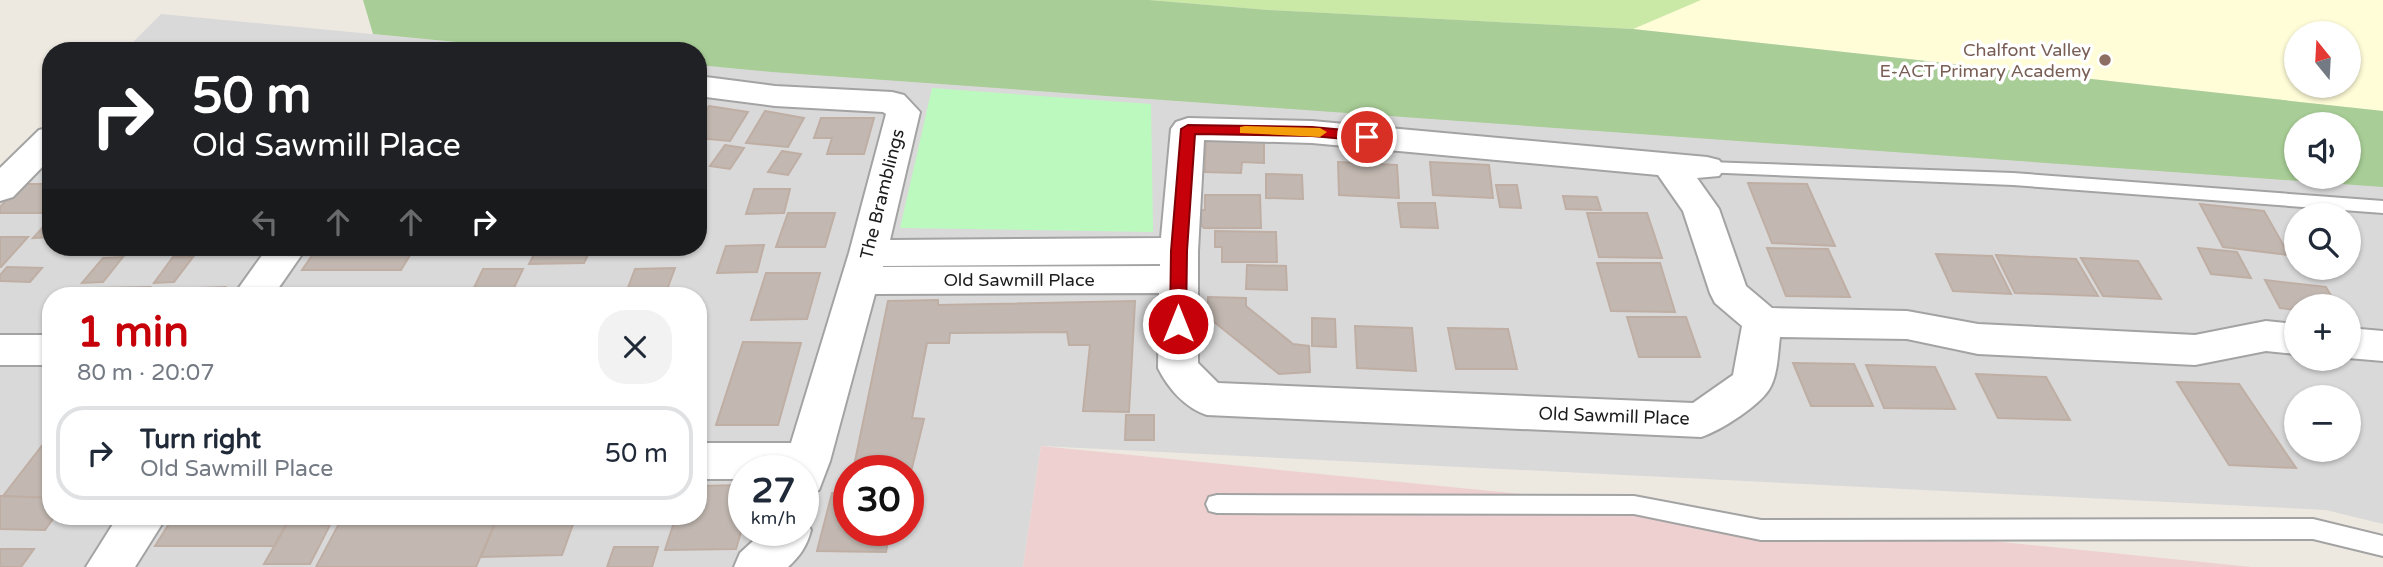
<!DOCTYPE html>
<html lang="en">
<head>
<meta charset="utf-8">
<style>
  :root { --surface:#fff; --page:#f2f2f3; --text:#1f2937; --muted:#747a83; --line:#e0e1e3; --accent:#c6010a }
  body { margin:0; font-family:"Varela Round",sans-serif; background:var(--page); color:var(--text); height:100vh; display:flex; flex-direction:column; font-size:26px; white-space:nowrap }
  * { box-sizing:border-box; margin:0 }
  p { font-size:23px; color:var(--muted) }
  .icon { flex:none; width:38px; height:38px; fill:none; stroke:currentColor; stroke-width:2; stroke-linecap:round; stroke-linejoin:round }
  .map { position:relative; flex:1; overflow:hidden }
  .sheet { position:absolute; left:42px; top:287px; width:665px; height:238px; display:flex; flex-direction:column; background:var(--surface); border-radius:28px; box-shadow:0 2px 5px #0004 }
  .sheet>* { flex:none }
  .hud { position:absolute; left:42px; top:42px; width:665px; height:214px; border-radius:28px; box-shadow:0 2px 5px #0004; background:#202124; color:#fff; overflow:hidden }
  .needle { width:46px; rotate:342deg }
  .buttons { position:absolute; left:2284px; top:21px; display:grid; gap:14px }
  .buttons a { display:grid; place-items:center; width:77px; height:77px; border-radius:50%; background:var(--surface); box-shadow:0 2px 5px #0004; font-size:35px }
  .speed { position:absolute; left:728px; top:455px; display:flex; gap:14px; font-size:35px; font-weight:700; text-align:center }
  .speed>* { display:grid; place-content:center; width:91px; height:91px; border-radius:50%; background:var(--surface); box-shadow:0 2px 5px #0004; line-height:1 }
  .speed small { font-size:18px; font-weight:400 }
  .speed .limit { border:10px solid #d22; background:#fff; color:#111 }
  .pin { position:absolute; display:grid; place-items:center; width:60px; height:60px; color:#fff; margin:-30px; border:4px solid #fff; border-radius:50%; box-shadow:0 2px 7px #0007 }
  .me { position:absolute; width:77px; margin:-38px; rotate:0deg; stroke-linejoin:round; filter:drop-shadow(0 0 5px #0008) }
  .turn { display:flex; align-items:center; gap:24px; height:147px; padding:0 35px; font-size:32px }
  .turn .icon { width:91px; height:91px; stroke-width:2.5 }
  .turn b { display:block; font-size:49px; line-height:60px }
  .lanes { display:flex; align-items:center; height:66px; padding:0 35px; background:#0003; justify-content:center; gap:35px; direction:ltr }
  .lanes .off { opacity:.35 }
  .round { display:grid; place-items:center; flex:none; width:74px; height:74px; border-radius:28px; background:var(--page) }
  .headline { display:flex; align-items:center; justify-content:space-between; height:119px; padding:0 35px }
  h1 { font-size:42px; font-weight:700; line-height:52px; color:var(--accent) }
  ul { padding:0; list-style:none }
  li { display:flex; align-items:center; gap:21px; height:94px; margin:0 14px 10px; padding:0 21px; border:4px solid var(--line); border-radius:28px }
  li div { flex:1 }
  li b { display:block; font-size:26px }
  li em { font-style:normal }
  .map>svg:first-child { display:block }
  .residential { fill:#dad9d9; fill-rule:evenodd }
  .commercial { fill:#efd0d0 }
  .education { fill:#fffdd8; fill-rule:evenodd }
  .grass { fill:#cae8a6 }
  .forest { fill:#a8cd96; fill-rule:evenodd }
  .park { fill:#bcf9bf }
  .building { fill:#c2b8b1; stroke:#bfaea4; stroke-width:2 }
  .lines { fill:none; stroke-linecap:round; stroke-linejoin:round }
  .lane-casing { stroke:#a3a3a3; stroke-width:4 }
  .street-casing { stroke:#a3a3a3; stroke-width:4 }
  .lane { fill:#fff; fill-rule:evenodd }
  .street { fill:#fff; fill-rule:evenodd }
  .route { fill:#c6010a; stroke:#810106; stroke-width:2 }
  .slow { fill:#f59e0b }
  .education-dot { fill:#8d6e63; stroke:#fff; stroke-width:2.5 }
  .labels { text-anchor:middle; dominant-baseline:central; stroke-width:7; stroke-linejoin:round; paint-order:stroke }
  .education-label { font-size:18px; fill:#785e54; stroke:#fff; text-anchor:end }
  .street-label { font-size:18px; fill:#1c1c1c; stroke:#fff }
</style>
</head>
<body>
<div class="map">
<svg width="2383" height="567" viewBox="0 0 2383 567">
  <rect width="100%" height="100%" fill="#ede9e1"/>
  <g class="residential">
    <path d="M161 14 550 51H124Z"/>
    <path d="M698 65 2383 184V524L2326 510 1041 446 1023 567H0V172L51 122V247H698ZM2296 215H2348V268H2296ZM51 296H698V516H51ZM2296 306H2348V359H2296ZM2296 397H2348V450H2296ZM744 471H803V530H744ZM849 471H908V530H849Z"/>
  </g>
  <path class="commercial" d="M1041 446 2252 567H1023Z"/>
  <path class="education" d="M1700 0H2383V111L1633 29ZM2296 33H2348V86H2296Z"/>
  <path class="grass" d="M1149 0H1701L1633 29 1268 10Z"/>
  <path class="forest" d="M363 0H1149L1268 10 1633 29 2383 111V187L772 72 698 65V51H550L373 34ZM2348 124V177H2296V124Z"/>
  <path class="park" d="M932 88 1151 104 1153 232 900 228Z"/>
  <g class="building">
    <path d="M709 106 748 112 730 141 698 138V123Z"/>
    <path d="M765 111 804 118 788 147 746 143Z"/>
    <path d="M821 118H874L864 154H827L832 138H814Z"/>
    <path d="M1206 139 1264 141V163L1242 162 1241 173 1205 172Z"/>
    <path d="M725 145 744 148 730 169 710 166Z"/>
    <path d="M782 151 801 154 788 175 768 172Z"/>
    <path d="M1338 162 1397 165 1399 198 1339 195Z"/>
    <path d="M1430 162 1489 165 1493 198 1433 195Z"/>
    <path d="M1266 174 1302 175 1303 199 1266 198Z"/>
    <path d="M1748 183 1807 184 1835 246 1772 243Z"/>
    <path d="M21 184H51V213H0V207Z"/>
    <path d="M1496 185H1517L1521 208 1500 207Z"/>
    <path d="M754 189H790L784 213 746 214Z"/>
    <path d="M1205 195H1260L1261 228H1204L1201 225V210H1205Z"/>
    <path d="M1563 196 1597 197 1601 210 1566 209Z"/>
    <path d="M1398 203H1435L1438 228 1401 227Z"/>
    <path d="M2200 204 2264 211 2289 255 2223 247Z"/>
    <path d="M788 213H835L825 247H776Z"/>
    <path d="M1587 213H1647L1662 258 1599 257Z"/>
    <path d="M51 218V237L33 238Z"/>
    <path d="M1215 231 1276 232 1277 262H1222V247H1215Z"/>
    <path d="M0 237H28L1 267H0Z"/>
    <path d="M764 245 757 272 717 273 726 246Z"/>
    <path d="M318 247H415L401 270H302Z"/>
    <path d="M538 247H592L584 263 529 264Z"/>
    <path d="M1767 248 1828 249 1850 297 1786 296Z"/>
    <path d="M2198 248 2237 252 2251 278 2211 274Z"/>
    <path d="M1936 254 1992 256 2011 294 1953 291Z"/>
    <path d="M1996 255 2076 259 2098 296 2015 293Z"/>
    <path d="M123 257 103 282 82 283 103 258Z"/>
    <path d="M173 257H193L174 282 154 283Z"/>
    <path d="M2081 258 2138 261 2161 299 2103 296Z"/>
    <path d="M1597 263H1660L1675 312 1611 311Z"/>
    <path d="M1247 265 1286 266 1287 290 1246 289Z"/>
    <path d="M7 267 42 268 30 282 0 281V275Z"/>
    <path d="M675 268 665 295 625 296 635 269Z"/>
    <path d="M483 269H523L510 296H470Z"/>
    <path d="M766 273H820L807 319 751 320Z"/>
    <path d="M2265 280 2326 287 2337 306H2296V310L2280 308Z"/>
    <path d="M150 287 144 296H89L95 288Z"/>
    <path d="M225 287 219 296H163L168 289Z"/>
    <path d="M1208 297 1246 298V306L1293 344 1309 346 1310 372 1279 374 1208 317Z"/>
    <path d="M938 300V305L1135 301 1129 412 1083 411 1090 345H1069L1067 332 950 333 949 343H927L912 418 924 419 910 476 908 471H853L888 301Z"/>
    <path d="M1627 317H1686L1700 357H1639Z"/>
    <path d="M1312 318 1335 319 1336 347 1312 346Z"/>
    <path d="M1355 326 1412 328 1416 371 1357 368Z"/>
    <path d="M1448 328 1508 329 1517 369H1456Z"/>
    <path d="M743 342 801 343 778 425H716Z"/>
    <path d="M1793 363 1854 364 1873 406H1811Z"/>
    <path d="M1866 365 1935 367 1955 409 1884 408Z"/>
    <path d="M1976 374 2046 377 2070 420 1998 418Z"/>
    <path d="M2177 382 2239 384 2296 468 2229 465Z"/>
    <path d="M1126 415H1154V440H1125Z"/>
    <path d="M51 434V498L3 496Z"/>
    <path d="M744 485V522L736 549 665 550 676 516H698V486Z"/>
    <path d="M832 493H849V530H890L886 552 817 551Z"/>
    <path d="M0 496 51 498V516H55L45 530 0 529Z"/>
    <path d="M174 516H291L274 546H155Z"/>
    <path d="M498 516H576L562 555 481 557Z"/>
    <path d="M498 516 476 567H316L342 518Z"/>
    <path d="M287 524 330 525 310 564H264Z"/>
    <path d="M614 547H658L652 567H607Z"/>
    <path d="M0 549H34L21 567H0Z"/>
  </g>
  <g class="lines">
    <defs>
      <g id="lane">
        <path d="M1707 162 2013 173 2383 201V213L2013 185 1701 172 1698 168Z"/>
        <path d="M1217 495 1634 496 1761 520 2313 519 2383 536V556L2313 539 1761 540 1634 514 1217 513 1209 511 1206 504 1209 497Z"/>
      </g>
      <g id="street">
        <path d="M698 76 775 86 892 92 904 95 920 112 890 240 1161 238 1171 129 1176 122 1188 118 1312 121 1707 157 1719 160 1725 168 1719 176 1697 178 1719 209 1746 286 1772 308 1907 311 1978 324 2195 335 2266 321 2296 324V354L2266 351 2195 365 1978 354 1907 339 1780 337C1778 352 1778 372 1771 386 1763 404 1720 431 1701 437L1207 415C1185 408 1168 388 1158 368L1159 293 875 294 830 461 819 490 803 495V471H744V479H698V443H791L849 253 886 114 883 112 775 106 698 96ZM1204 140 1312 143 1658 175 1683 211 1710 293 1715 303 1742 326 1733 375 1693 403 1218 383 1198 363V251ZM1160 264V266L883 267V266Z"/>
        <path d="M51 127V158L13 197 0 201V168L39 130Z"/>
        <path d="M268 247H307L273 296H233Z"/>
        <path d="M2348 328 2383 331V361L2348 358Z"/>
        <rect x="0" y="335" width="51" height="30"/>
        <path d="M118 516H167L135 567H86Z"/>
        <path d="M803 516 811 530C807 546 800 556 788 567H734L740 553 765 530H803Z"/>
      </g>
    </defs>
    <use href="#lane" class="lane-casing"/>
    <use href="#street" class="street-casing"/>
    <use href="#lane" class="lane"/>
    <use href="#street" class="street"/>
  </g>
  <path class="route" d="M1188 125 1312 127 1367 132 1374 137 1367 141 1312 136 1195 134 1187 251 1186 324 1178 330 1170 324 1171 251 1181 129Z"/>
  <path class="slow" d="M1245 126 1320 128 1327 132 1320 137 1240 133V127Z"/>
  <circle class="education-dot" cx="2105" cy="60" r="7"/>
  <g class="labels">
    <g class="education-label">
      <text x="2091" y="50">Chalfont Valley<tspan x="2091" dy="21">E-ACT Primary Academy</tspan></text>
    </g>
    <g class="street-label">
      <text transform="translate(882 194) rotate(-76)">The Bramblings</text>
      <text x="1019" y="280">Old Sawmill Place</text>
      <text transform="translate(1614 416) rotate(2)">Old Sawmill Place</text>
    </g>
  </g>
</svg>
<div class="buttons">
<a><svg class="needle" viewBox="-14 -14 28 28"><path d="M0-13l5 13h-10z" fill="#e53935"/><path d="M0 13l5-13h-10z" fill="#747a83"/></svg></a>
<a><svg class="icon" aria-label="sound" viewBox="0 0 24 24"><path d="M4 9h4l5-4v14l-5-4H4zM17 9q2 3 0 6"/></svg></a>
<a><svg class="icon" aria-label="search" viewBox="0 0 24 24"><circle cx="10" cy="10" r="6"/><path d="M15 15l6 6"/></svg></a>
<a>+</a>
<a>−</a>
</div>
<div class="speed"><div>27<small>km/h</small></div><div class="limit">30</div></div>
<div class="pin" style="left:1367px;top:137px;background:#d93025"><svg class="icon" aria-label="arrive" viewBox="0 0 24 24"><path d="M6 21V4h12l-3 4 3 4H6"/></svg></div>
<svg class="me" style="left:1178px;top:324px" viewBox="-20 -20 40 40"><circle r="17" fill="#c6010a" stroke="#fff" stroke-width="3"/><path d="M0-11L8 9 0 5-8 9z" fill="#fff"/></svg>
<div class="hud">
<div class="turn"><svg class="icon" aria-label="right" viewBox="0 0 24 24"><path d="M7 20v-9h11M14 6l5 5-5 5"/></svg><div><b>50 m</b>Old Sawmill Place</div></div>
<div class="lanes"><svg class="icon off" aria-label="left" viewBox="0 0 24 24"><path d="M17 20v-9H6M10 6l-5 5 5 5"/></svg><svg class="icon off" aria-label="ahead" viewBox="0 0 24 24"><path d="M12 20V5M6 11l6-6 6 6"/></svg><svg class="icon off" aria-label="ahead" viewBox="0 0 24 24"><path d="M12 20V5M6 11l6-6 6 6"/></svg><svg class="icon" aria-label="right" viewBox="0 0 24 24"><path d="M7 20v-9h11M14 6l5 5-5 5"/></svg></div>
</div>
<section class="sheet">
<div class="headline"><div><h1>1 min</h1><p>80 m · 20:07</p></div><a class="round"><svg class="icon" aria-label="close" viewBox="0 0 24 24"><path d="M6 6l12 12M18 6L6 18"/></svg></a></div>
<ul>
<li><svg class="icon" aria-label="right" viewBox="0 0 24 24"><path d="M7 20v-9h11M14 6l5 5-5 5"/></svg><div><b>Turn right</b><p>Old Sawmill Place</p></div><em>50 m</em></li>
</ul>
</section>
</div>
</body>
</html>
